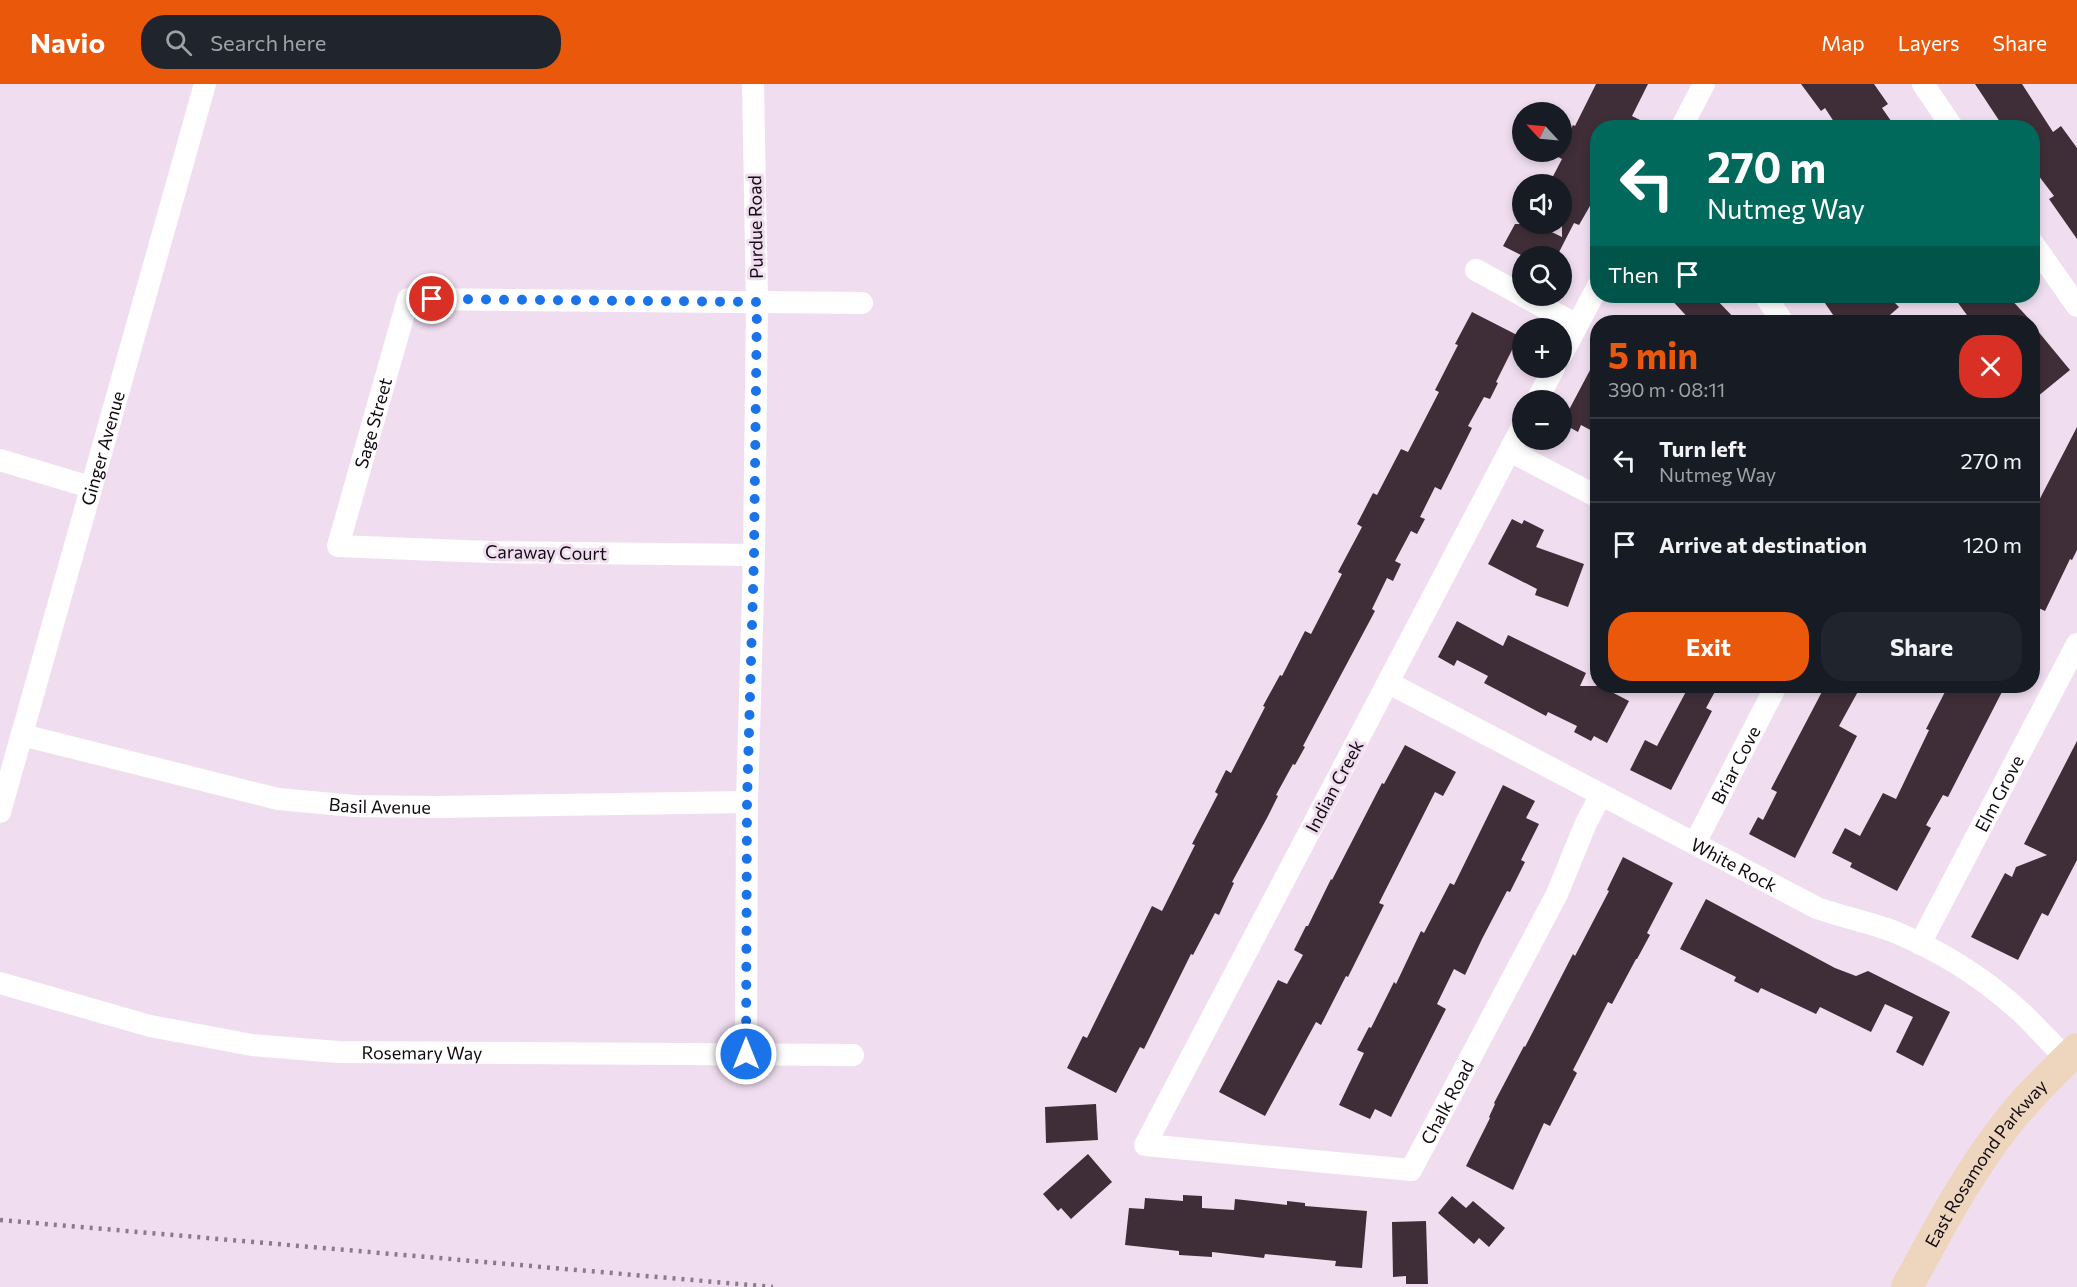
<!DOCTYPE html>
<html lang="en">
<head>
<meta charset="utf-8">
<style>
  :root { --surface:#171b24; --page:#20242c; --text:#f1f3f6; --muted:#9ea1a6; --line:#363941; --accent:#ea580c }
  body { margin:0; font-family:Commissioner,sans-serif; background:var(--page); color:var(--text); height:100vh; display:flex; flex-direction:column; font-size:22px; white-space:nowrap }
  * { box-sizing:border-box; margin:0 }
  p { font-size:20px; color:var(--muted) }
  .icon { flex:none; width:33px; height:33px; fill:none; stroke:currentColor; stroke-width:2; stroke-linecap:round; stroke-linejoin:round }
  .map { position:relative; flex:1; overflow:hidden }
  .drawer { position:absolute; left:1590px; top:231px; width:450px; height:378px; display:flex; flex-direction:column; background:var(--surface); border-radius:24px; box-shadow:0 3px 9px #0003 }
  .drawer>* { flex:none }
  .hud { position:absolute; left:1590px; top:36px; width:450px; height:183px; border-radius:24px; box-shadow:0 3px 9px #0003; background:#00695c; color:#fff; overflow:hidden }
  .needle { width:39px; rotate:296deg }
  .fabs { position:absolute; left:1512px; top:18px; display:grid; gap:12px }
  .fabs a { display:grid; place-items:center; width:60px; height:60px; border-radius:50%; background:var(--surface); box-shadow:0 3px 9px #0003; font-size:30px }
  .pin { position:absolute; display:grid; place-items:center; width:51px; height:51px; color:#fff; margin:-26px; border:3px solid #fff; border-radius:50%; box-shadow:0 2px 6px #0007 }
  .me { position:absolute; width:66px; margin:-33px; rotate:0deg; stroke-linejoin:round; filter:drop-shadow(0 0 4px #0008) }
  .turn { display:flex; align-items:center; gap:21px; height:126px; padding:0 18px; font-size:27px }
  .turn .icon { width:78px; height:78px; stroke-width:2.5 }
  .turn b { display:block; font-size:42px; line-height:51px }
  .then { display:flex; align-items:center; height:57px; padding:0 18px; background:#0003; gap:12px; font-size:22px }
  .round { display:grid; place-items:center; flex:none; width:63px; height:63px; border-radius:24px; background:var(--page) }
  .summary { display:flex; align-items:center; justify-content:space-between; height:102px; padding:0 18px }
  h1 { font-size:36px; font-weight:700; line-height:45px; color:var(--accent) }
  .cta { display:flex; gap:12px; margin-top:auto; padding:12px 18px }
  .cta a { flex:1; height:69px; border-radius:24px; background:var(--accent); color:#fff; font-size:24px; font-weight:700; line-height:69px; text-align:center }
  .cta a+a { background:var(--page); color:var(--text) }
  ul { padding:0; list-style:none }
  li { display:flex; align-items:center; gap:18px; height:84px; padding:0 18px; border-top:2px solid var(--line) }
  li div { flex:1 }
  li b { display:block; font-size:22px }
  li em { font-style:normal }
  header { display:flex; align-items:center; gap:36px; box-sizing:border-box; height:84px; padding:0 30px; background:var(--accent); color:#fff }
  header strong { font-size:28px }
  nav { display:flex; gap:33px; margin-inline-start:auto; font-size:21px }
  .search { width:420px; height:54px; background:var(--page); display:flex; align-items:center; gap:15px; box-sizing:border-box; padding:0 21px; border-radius:24px; color:var(--muted); font-size:22px }
  .map>svg:first-child { display:block }
  .building { fill:#3f2e38 }
  .lines { fill:none; stroke-linecap:round; stroke-linejoin:round }
  .street { stroke:#fff; stroke-width:22 }
  .secondary { stroke:#eed6be; stroke-width:32 }
  .rail { stroke:#887c88; stroke-width:4.5; stroke-dasharray:3 6; stroke-linecap:butt }
  .route { stroke:#1a73e8; stroke-width:10; stroke-dasharray:0 18 }
  .labels { text-anchor:middle; dominant-baseline:central; stroke-width:6; stroke-linejoin:round; paint-order:stroke }
  .street-label { font-size:18px; fill:#100b10; stroke:#f0def0 }
</style>
</head>
<body>
<header>
<strong>Navio</strong>
<div class="search"><svg class="icon" aria-label="search" viewBox="0 0 24 24"><circle cx="10" cy="10" r="6"/><path d="M15 15l6 6"/></svg>Search here</div>
<nav><a>Map</a><a>Layers</a><a>Share</a></nav>
</header>
<div class="map">
<svg width="2077" height="1203" viewBox="0 0 2077 1203">
  <rect width="100%" height="100%" fill="#f0def0"/>
  <g class="building">
    <path d="M1596 0H1648L1632 32 1656 44H1598V108L1579 141 1574 139 1557 172H1523L1503 162 1515 140H1535L1562 153V100H1549L1562 75 1556 72 1559 68H1562V62L1573 41 1575 42Z"/>
    <path d="M1801 0H1874L1888 20 1882 24 1896 44H1838L1825 24 1821 27Z"/>
    <path d="M1975 0H2022L2053 48 2061 42 2077 64V155L2049 115 2054 112 2032 83V44H2004Z"/>
    <path d="M1668 212H1713L1738 238H1692Z"/>
    <path d="M1820 212H1888L1899 223 1882 238H1838Z"/>
    <path d="M1953 212H2008L2032 238H1972Z"/>
    <path d="M1472 228 1519 252 1496 298 1498 299 1490 315 1484 313 1468 342 1472 344 1441 406 1435 403 1420 433 1425 435 1417 450 1411 447 1395 477 1401 480 1393 497 1387 494 1372 525 1375 527 1303 662 1305 663 1295 681 1293 680 1276 711 1278 712 1267 734 1232 798 1234 799 1219 831 1215 829 1193 871 1191 870 1144 965 1140 963 1116 1009 1067 984 1083 952 1087 954 1152 822 1162 827 1195 761 1192 760 1218 710 1215 708 1226 686 1231 689 1265 623 1263 622 1280 591 1282 592 1305 547 1311 550 1342 490 1338 488 1362 443 1357 440 1373 409 1377 411 1401 365 1408 368 1439 308 1435 306 1458 261 1455 260Z"/>
    <path d="M2032 240 2070 286 2032 317Z"/>
    <path d="M1598 271V350L1581 341 1578 348 1562 339Z"/>
    <path d="M2077 343V466L2072 476 2070 475 2045 527 2032 521V430Z"/>
    <path d="M1512 435 1522 440 1524 436 1544 446 1536 463 1584 480 1568 523 1535 511 1537 505 1488 480Z"/>
    <path d="M1457 537 1503 562 1508 551 1586 589 1580 602H1600L1629 617 1607 659 1594 652 1591 657 1574 648 1577 642 1548 628 1546 632 1484 599 1488 592 1457 576 1454 582 1438 573Z"/>
    <path d="M1689 602H1718L1706 624 1712 627 1671 706 1630 686 1645 656 1657 662Z"/>
    <path d="M1825 602H1861L1839 642 1857 652 1795 774 1749 750 1758 733 1763 736 1777 708 1771 705Z"/>
    <path d="M1948 602H2005L1948 713 1943 711 1926 741 1931 744 1897 807 1850 783 1852 779 1832 769 1845 744 1860 752 1883 709 1896 715 1929 646 1926 645Z"/>
    <path d="M2077 657V776L2048 832 2042 829 2018 876 1971 853 2005 789 2012 793 2016 783 2047 771 2024 760Z"/>
    <path d="M1405 661 1456 688 1443 712 1435 708 1379 819 1384 821 1348 893 1346 892 1321 941 1316 938 1265 1032 1219 1008 1278 896 1287 900 1303 871 1294 866 1306 842H1308L1331 795 1332 796 1382 699 1384 700Z"/>
    <path d="M1503 701 1535 717 1526 734 1539 740 1521 776 1525 778 1510 808 1507 807 1482 855 1465 891 1454 885 1437 920 1446 925 1391 1033 1375 1025 1370 1035 1339 1021 1364 969 1357 966 1369 943 1371 944 1394 898 1396 900 1421 847 1424 849 1450 799 1454 801Z"/>
    <path d="M1623 773 1673 799 1647 849 1650 851 1637 875H1636L1612 920 1608 918 1573 986 1577 989 1550 1042 1544 1039 1513 1106 1466 1082 1490 1034 1489 1033 1495 1020 1494 1019 1524 962 1525 963 1573 870 1575 872 1609 807 1607 806Z"/>
    <path d="M1706 815 1835 884 1856 892 1868 887 1950 928 1923 982 1896 968 1913 933 1885 920 1871 948 1820 923 1816 930 1761 904 1758 909 1734 897 1736 893 1680 865Z"/>
    <path d="M1096 1020 1098 1056 1046 1059 1045 1023Z"/>
    <path d="M1088 1070 1112 1098 1071 1135 1061 1124 1058 1127 1043 1110Z"/>
    <path d="M1183 1111 1202 1112V1124L1234 1126 1235 1115 1287 1121V1117L1305 1119V1122L1367 1127 1362 1184 1335 1182 1336 1177 1265 1170 1264 1174 1212 1168V1173L1179 1171V1167L1125 1161 1129 1124 1144 1125 1145 1114 1183 1117Z"/>
    <path d="M1452 1112 1466 1124 1473 1117 1505 1144 1489 1163 1479 1154 1474 1160 1438 1129Z"/>
    <path d="M1426 1137 1428 1200H1406V1192L1393 1193 1392 1138Z"/>
  </g>
  <g class="lines">
    <g class="street">
      <path d="M1923 0 1953 44"/>
      <path d="M1681 44 1704 0"/>
      <path d="M2032 158 2077 222"/>
      <path d="M1476 186 1522 211"/>
      <path d="M1523 212 1577 241"/>
      <path d="M1765 212 1783 238"/>
      <path d="M1562 270 1598 202"/>
      <path d="M1537 316 1554 284"/>
      <path id="s1" d="M1522 343 1145 1061 1411 1086 1557 810 1586 739 1601 711"/>
      <path d="M1510 367 1598 413"/>
      <path d="M0 376 90 403"/>
      <path id="s2" d="M754 471 488 468 338 462 408 215 862 219"/>
      <path id="s3" d="M1389 599 1817 824C1842 833 1870 838 1895 848 1941 867 1986 896 2022 929 2037 944 2052 960 2067 975"/>
      <path id="s4" d="M22 651 278 715 355 722 436 723 747 718"/>
      <path id="s5" d="M0 728 205 0"/>
      <path id="s6" d="M1695 759 1776 602"/>
      <path id="s7" d="M1920 860 2077 560"/>
      <path id="s8" d="M0 899 150 942 252 961 338 968 853 971"/>
      <path d="M746 971 747 718 754 471 757 218 753 0"/>
    </g>
    <path class="secondary" id="s9" d="M1907 1203C1937 1148 1966 1092 2005 1042 2025 1015 2053 989 2077 965"/>
    <path class="rail" d="M0 1136 773 1203"/>
  </g>
  <g class="lines">
    <path class="route" d="M432 215 757 218 754 471 747 718 746 970"/>
  </g>
  <g class="labels">
    <g class="street-label">
      <text transform="translate(755 143) rotate(-91)">Purdue Road</text>
      <text stroke="none"><textPath href="#s2" startOffset="544">Sage Street</textPath></text>
      <text stroke="none"><textPath href="#s5" startOffset="378">Ginger Avenue</textPath></text>
      <text transform="translate(546 468) rotate(1)">Caraway Court</text>
      <text stroke="none"><textPath href="#s6" startOffset="88">Briar Cove</textPath></text>
      <text transform="translate(1334 702) rotate(-62)">Indian Creek</text>
      <text stroke="none"><textPath href="#s7" startOffset="170">Elm Grove</textPath></text>
      <text stroke="none"><textPath href="#s4" startOffset="366">Basil Avenue</textPath></text>
      <text stroke="none"><textPath href="#s3" startOffset="390">White Rock</textPath></text>
      <text stroke="none"><textPath href="#s8" startOffset="430">Rosemary Way</textPath></text>
      <text stroke="none"><textPath href="#s1" startOffset="1155">Chalk Road</textPath></text>
      <text stroke="none"><textPath href="#s9" startOffset="147">East Rosamond Parkway</textPath></text>
    </g>
  </g>
</svg>
<div class="fabs">
<a><svg class="needle" viewBox="-14 -14 28 28"><path d="M0-13l5 13h-10z" fill="#e53935"/><path d="M0 13l5-13h-10z" fill="#9ea1a6"/></svg></a>
<a><svg class="icon" aria-label="sound" viewBox="0 0 24 24"><path d="M4 9h4l5-4v14l-5-4H4zM17 9q2 3 0 6"/></svg></a>
<a><svg class="icon" aria-label="search" viewBox="0 0 24 24"><circle cx="10" cy="10" r="6"/><path d="M15 15l6 6"/></svg></a>
<a>+</a>
<a>−</a>
</div>
<div class="pin" style="left:432px;top:215px;background:#d93025"><svg class="icon" aria-label="arrive" viewBox="0 0 24 24"><path d="M6 21V4h12l-3 4 3 4H6"/></svg></div>
<svg class="me" style="left:746px;top:970px" viewBox="-20 -20 40 40"><circle r="17" fill="#1a73e8" stroke="#fff" stroke-width="3"/><path d="M0-11L8 9 0 5-8 9z" fill="#fff"/></svg>
<div class="hud">
<div class="turn"><svg class="icon" aria-label="left" viewBox="0 0 24 24"><path d="M17 20v-9H6M10 6l-5 5 5 5"/></svg><div><b>270 m</b>Nutmeg Way</div></div>
<div class="then">Then<svg class="icon" aria-label="arrive" viewBox="0 0 24 24"><path d="M6 21V4h12l-3 4 3 4H6"/></svg></div>
</div>
<section class="drawer">
<div class="summary"><div><h1>5 min</h1><p>390 m · 08:11</p></div><a class="round" style="background:#d93025;color:#fff"><svg class="icon" aria-label="close" viewBox="0 0 24 24"><path d="M6 6l12 12M18 6L6 18"/></svg></a></div>
<ul>
<li><svg class="icon" aria-label="left" viewBox="0 0 24 24"><path d="M17 20v-9H6M10 6l-5 5 5 5"/></svg><div><b>Turn left</b><p>Nutmeg Way</p></div><em>270 m</em></li>
<li><svg class="icon" aria-label="arrive" viewBox="0 0 24 24"><path d="M6 21V4h12l-3 4 3 4H6"/></svg><div><b>Arrive at destination</b></div><em>120 m</em></li>
</ul>
<div class="cta"><a>Exit</a><a>Share</a></div>
</section>
</div>
</body>
</html>
